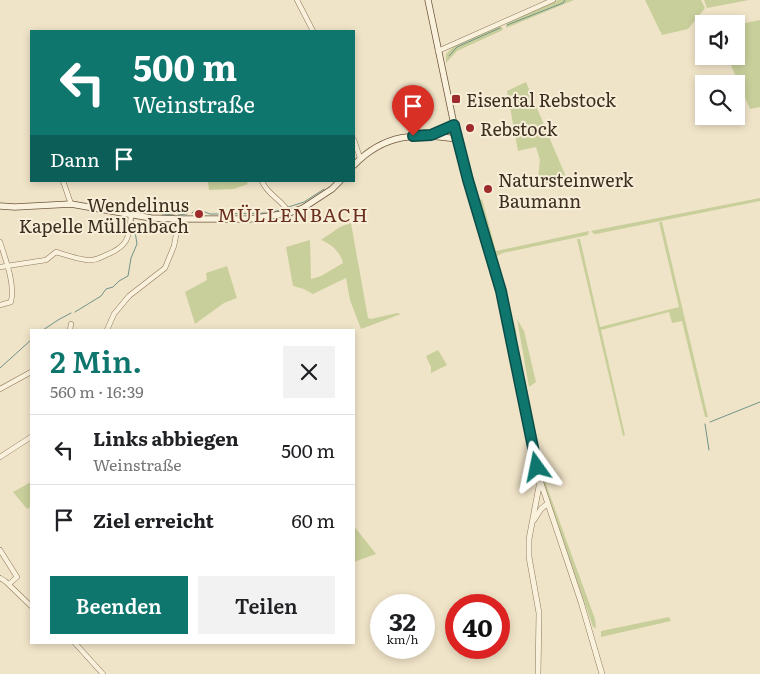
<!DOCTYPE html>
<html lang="de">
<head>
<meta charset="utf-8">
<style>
  :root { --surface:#fff; --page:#f2f2f2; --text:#202124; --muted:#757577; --line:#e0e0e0; --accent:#0f766e }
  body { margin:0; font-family:Literata,serif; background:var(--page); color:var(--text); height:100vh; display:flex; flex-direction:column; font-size:19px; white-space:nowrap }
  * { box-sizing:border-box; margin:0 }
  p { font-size:16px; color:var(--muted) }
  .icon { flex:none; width:28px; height:28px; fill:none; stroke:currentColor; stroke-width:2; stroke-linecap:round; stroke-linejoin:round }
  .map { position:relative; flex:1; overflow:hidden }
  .side { position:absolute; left:30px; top:329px; width:325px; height:315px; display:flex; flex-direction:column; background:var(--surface); border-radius:0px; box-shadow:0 2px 8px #0003 }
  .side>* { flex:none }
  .guide { position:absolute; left:30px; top:30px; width:325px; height:152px; border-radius:0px; box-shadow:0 2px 8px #0003; background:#0f766e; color:#fff; overflow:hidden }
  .buttons { position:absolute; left:695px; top:15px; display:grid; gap:10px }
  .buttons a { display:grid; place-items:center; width:50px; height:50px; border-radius:0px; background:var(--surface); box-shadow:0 2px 8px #0003; font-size:25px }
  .speed { position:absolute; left:370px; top:594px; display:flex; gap:10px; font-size:25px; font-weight:700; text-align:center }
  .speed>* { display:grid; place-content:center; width:65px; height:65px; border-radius:50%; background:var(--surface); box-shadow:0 2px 8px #0003; line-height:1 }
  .speed small { font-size:12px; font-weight:400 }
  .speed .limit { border:8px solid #d22; background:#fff; color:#111 }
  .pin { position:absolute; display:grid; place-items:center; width:42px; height:42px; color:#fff; margin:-51px -21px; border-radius:50% 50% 50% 0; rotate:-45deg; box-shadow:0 0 5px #0007 }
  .pin .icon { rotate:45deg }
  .me { position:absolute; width:55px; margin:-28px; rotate:348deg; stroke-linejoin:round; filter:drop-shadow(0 0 4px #0008) }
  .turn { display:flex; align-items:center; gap:18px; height:105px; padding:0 20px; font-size:22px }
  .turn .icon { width:65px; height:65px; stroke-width:2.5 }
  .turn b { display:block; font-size:35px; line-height:42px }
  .then { display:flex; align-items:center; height:48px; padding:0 20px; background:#0003; gap:10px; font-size:19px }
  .round { display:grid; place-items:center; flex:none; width:52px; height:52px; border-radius:0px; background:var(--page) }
  .summary { display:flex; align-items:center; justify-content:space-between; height:85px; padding:0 20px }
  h1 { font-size:30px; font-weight:600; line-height:38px; color:var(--accent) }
  .button { display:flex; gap:10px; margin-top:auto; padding:10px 20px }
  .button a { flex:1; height:58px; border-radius:0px; background:var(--accent); color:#fff; font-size:20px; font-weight:600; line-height:58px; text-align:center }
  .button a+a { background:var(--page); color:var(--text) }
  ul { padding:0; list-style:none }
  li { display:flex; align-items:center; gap:15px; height:70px; padding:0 20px; border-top:1px solid var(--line) }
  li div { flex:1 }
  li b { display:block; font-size:19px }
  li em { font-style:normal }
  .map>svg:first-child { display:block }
  .green { fill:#c9cf9b }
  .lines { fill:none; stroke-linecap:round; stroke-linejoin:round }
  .stream { stroke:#6f938a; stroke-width:1 }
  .minor-casing { stroke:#8d765c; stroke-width:5.5 }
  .tertiary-casing { stroke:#8d765c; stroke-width:6 }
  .secondary-casing { stroke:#6f573f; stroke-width:7 }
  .minor { stroke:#faf1dc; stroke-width:4.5 }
  .tertiary { stroke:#faf1dc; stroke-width:5 }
  .secondary { stroke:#faf1dc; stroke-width:5.5 }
  .route-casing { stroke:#0a4d48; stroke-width:12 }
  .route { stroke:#0f766e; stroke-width:9 }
  .poi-dot { fill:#9e2a2b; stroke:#f7eed8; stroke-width:2 }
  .labels { text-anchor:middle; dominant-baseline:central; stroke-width:4; stroke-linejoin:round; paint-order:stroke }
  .poi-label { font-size:18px; fill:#3d2e20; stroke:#f7eed8; text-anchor:start }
  .neighbourhood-label { font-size:19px; letter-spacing:1px; fill:#6b2e1e; stroke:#f7eed8 }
</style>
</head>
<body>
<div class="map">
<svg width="760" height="674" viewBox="0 0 760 674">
  <rect width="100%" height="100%" fill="#f0e4c8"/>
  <g class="green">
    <path d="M558 0H574L506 28 507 23Z"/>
    <path d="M645 0H701L705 8 688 29 662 35Z"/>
    <path d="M704 0H749L707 8Z"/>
    <path d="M760 20V107L750 109 727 56H736V25Z"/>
    <path d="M498 26 502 27 503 30 457 51 446 63V54L453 47Z"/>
    <path d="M526 82 566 177 537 186 540 160 536 147 518 151 507 91Z"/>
    <path d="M208 181H246L248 184 234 189 209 190Z"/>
    <path d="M760 198V201L596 234H594L591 231Z"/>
    <path d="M482 199 496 251 589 231 588 235 503 253 497 256 516 330 517 342 515 341 503 288 478 201Z"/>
    <path d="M659 222H662L708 417H705L682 321 672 323 669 312 601 330 625 435 623 436 577 239H580L600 327 679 307Z"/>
    <path d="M351 223 368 318 371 319 397 313 401 314 361 329 350 300 346 278 313 294 304 289 293 286 286 247 310 240 311 279 321 276 343 263C340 251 331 244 321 240L340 227Z"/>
    <path d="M227 266 237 298 224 303 195 324 185 292 207 280 206 273Z"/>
    <path d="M517 319 524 331 536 382 529 387Z"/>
    <path d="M438 350 447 365 431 373V367L426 356Z"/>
    <path d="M519 351 547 487 595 619 596 628 593 627 544 485 517 353Z"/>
    <path d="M31 482V507L27 509 13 492Z"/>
    <path d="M354 526 376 554 354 562Z"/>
    <path d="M669 617 671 621 601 637V631Z"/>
  </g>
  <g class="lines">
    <g class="stream">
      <path d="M507 25 563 3 565 0"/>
      <path d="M449 56 457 47 500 28"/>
      <path d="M143 213H157"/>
      <path d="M192 213 197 209 210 214H224L270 213 304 202 324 189"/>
      <path d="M162 214 174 215"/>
      <path d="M178 215 187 214"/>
      <path d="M75 312 101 296 106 289 113 287 119 281 128 276 131 258 137 244 133 219"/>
      <path d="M43 330 58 320 71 313"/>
      <path d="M0 368 31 340"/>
      <path d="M710 422 760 402"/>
      <path d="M705 424 709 450"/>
    </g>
    <defs>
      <g id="minor">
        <path d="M297 0 313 31"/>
        <path d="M438 51 553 0"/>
        <path d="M354 140 360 158"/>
        <path d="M63 181 71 204"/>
        <path d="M262 181C267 195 283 200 289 213"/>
        <path d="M0 242C6 261 15 283 11 302L0 305"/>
        <path d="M0 267 46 260 56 252C66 255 77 259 87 260 94 261 100 258 106 255 129 246 129 237 131 215"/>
        <path d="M70 330 71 324"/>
        <path d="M107 330 114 314 129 296 165 268 174 246 179 219"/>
        <path d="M0 389 31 372"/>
        <path d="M0 457 31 437"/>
        <path d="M0 550 17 577 9 584"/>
        <path d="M0 578 5 581 31 606"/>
        <path d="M74 642 103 674"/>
      </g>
      <g id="tertiary">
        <path d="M457 139 501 291 540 480 581 602 602 674"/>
        <path d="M534 520 541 509 547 504"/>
        <path d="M538 674 539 613 529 557V539L540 481"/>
      </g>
      <g id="secondary">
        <path d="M433 134 454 125"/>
        <path d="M354 165C385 133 416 133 457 139L428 0"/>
        <path d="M0 206 15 207 71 204 151 218 179 219H250L289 213 303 208 332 189 340 181"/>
      </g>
    </defs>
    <use href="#minor" class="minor-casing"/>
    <use href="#tertiary" class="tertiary-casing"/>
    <use href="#secondary" class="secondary-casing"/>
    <use href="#minor" class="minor"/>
    <use href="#tertiary" class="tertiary"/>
    <use href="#secondary" class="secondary"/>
  </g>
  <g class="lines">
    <defs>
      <path id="route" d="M413 136 431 135 454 125 468 180 501 291 537 467"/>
    </defs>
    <use href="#route" class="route-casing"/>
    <use href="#route" class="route"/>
  </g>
  <g class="poi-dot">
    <rect x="451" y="94" width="10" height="10" rx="2.5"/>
    <circle cx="470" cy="128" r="5"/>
    <circle cx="488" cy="189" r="5"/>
    <circle cx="199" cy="214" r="5"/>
  </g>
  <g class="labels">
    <g class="poi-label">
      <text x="466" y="99">Eisental Rebstock</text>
      <text x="480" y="128">Rebstock</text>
      <text x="498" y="179">Natursteinwerk<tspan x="498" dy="21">Baumann</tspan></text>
      <text x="189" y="204" text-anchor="end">Wendelinus<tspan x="189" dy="21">Kapelle Müllenbach</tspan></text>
    </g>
    <g class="neighbourhood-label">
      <text x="293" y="214">MÜLLENBACH</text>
    </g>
  </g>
</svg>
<div class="buttons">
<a><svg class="icon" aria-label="sound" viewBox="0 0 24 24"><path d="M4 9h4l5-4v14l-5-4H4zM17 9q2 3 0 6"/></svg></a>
<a><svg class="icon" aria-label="search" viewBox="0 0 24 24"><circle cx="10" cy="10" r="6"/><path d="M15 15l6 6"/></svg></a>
</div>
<div class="speed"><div>32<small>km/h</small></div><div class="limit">40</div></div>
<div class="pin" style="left:413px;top:136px;background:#d93025"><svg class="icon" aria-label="arrive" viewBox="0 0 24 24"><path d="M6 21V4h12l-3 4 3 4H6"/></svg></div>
<svg class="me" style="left:537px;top:467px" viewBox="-20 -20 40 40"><path d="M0-17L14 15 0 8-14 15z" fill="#0f766e" stroke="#fff" stroke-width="4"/></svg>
<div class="guide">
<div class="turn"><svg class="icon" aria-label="left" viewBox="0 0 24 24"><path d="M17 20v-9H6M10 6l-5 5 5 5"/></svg><div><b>500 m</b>Weinstraße</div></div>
<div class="then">Dann<svg class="icon" aria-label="arrive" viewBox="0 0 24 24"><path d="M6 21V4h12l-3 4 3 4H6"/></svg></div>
</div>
<section class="side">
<div class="summary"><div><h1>2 Min.</h1><p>560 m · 16:39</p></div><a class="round"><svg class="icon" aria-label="close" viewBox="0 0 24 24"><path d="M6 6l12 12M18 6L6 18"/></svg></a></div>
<ul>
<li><svg class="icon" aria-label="left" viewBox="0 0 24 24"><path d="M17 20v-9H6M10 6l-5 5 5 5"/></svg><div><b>Links abbiegen</b><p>Weinstraße</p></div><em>500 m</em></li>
<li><svg class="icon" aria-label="arrive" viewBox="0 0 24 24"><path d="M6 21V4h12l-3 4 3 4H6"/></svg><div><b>Ziel erreicht</b></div><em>60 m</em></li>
</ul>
<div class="button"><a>Beenden</a><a>Teilen</a></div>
</section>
</div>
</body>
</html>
